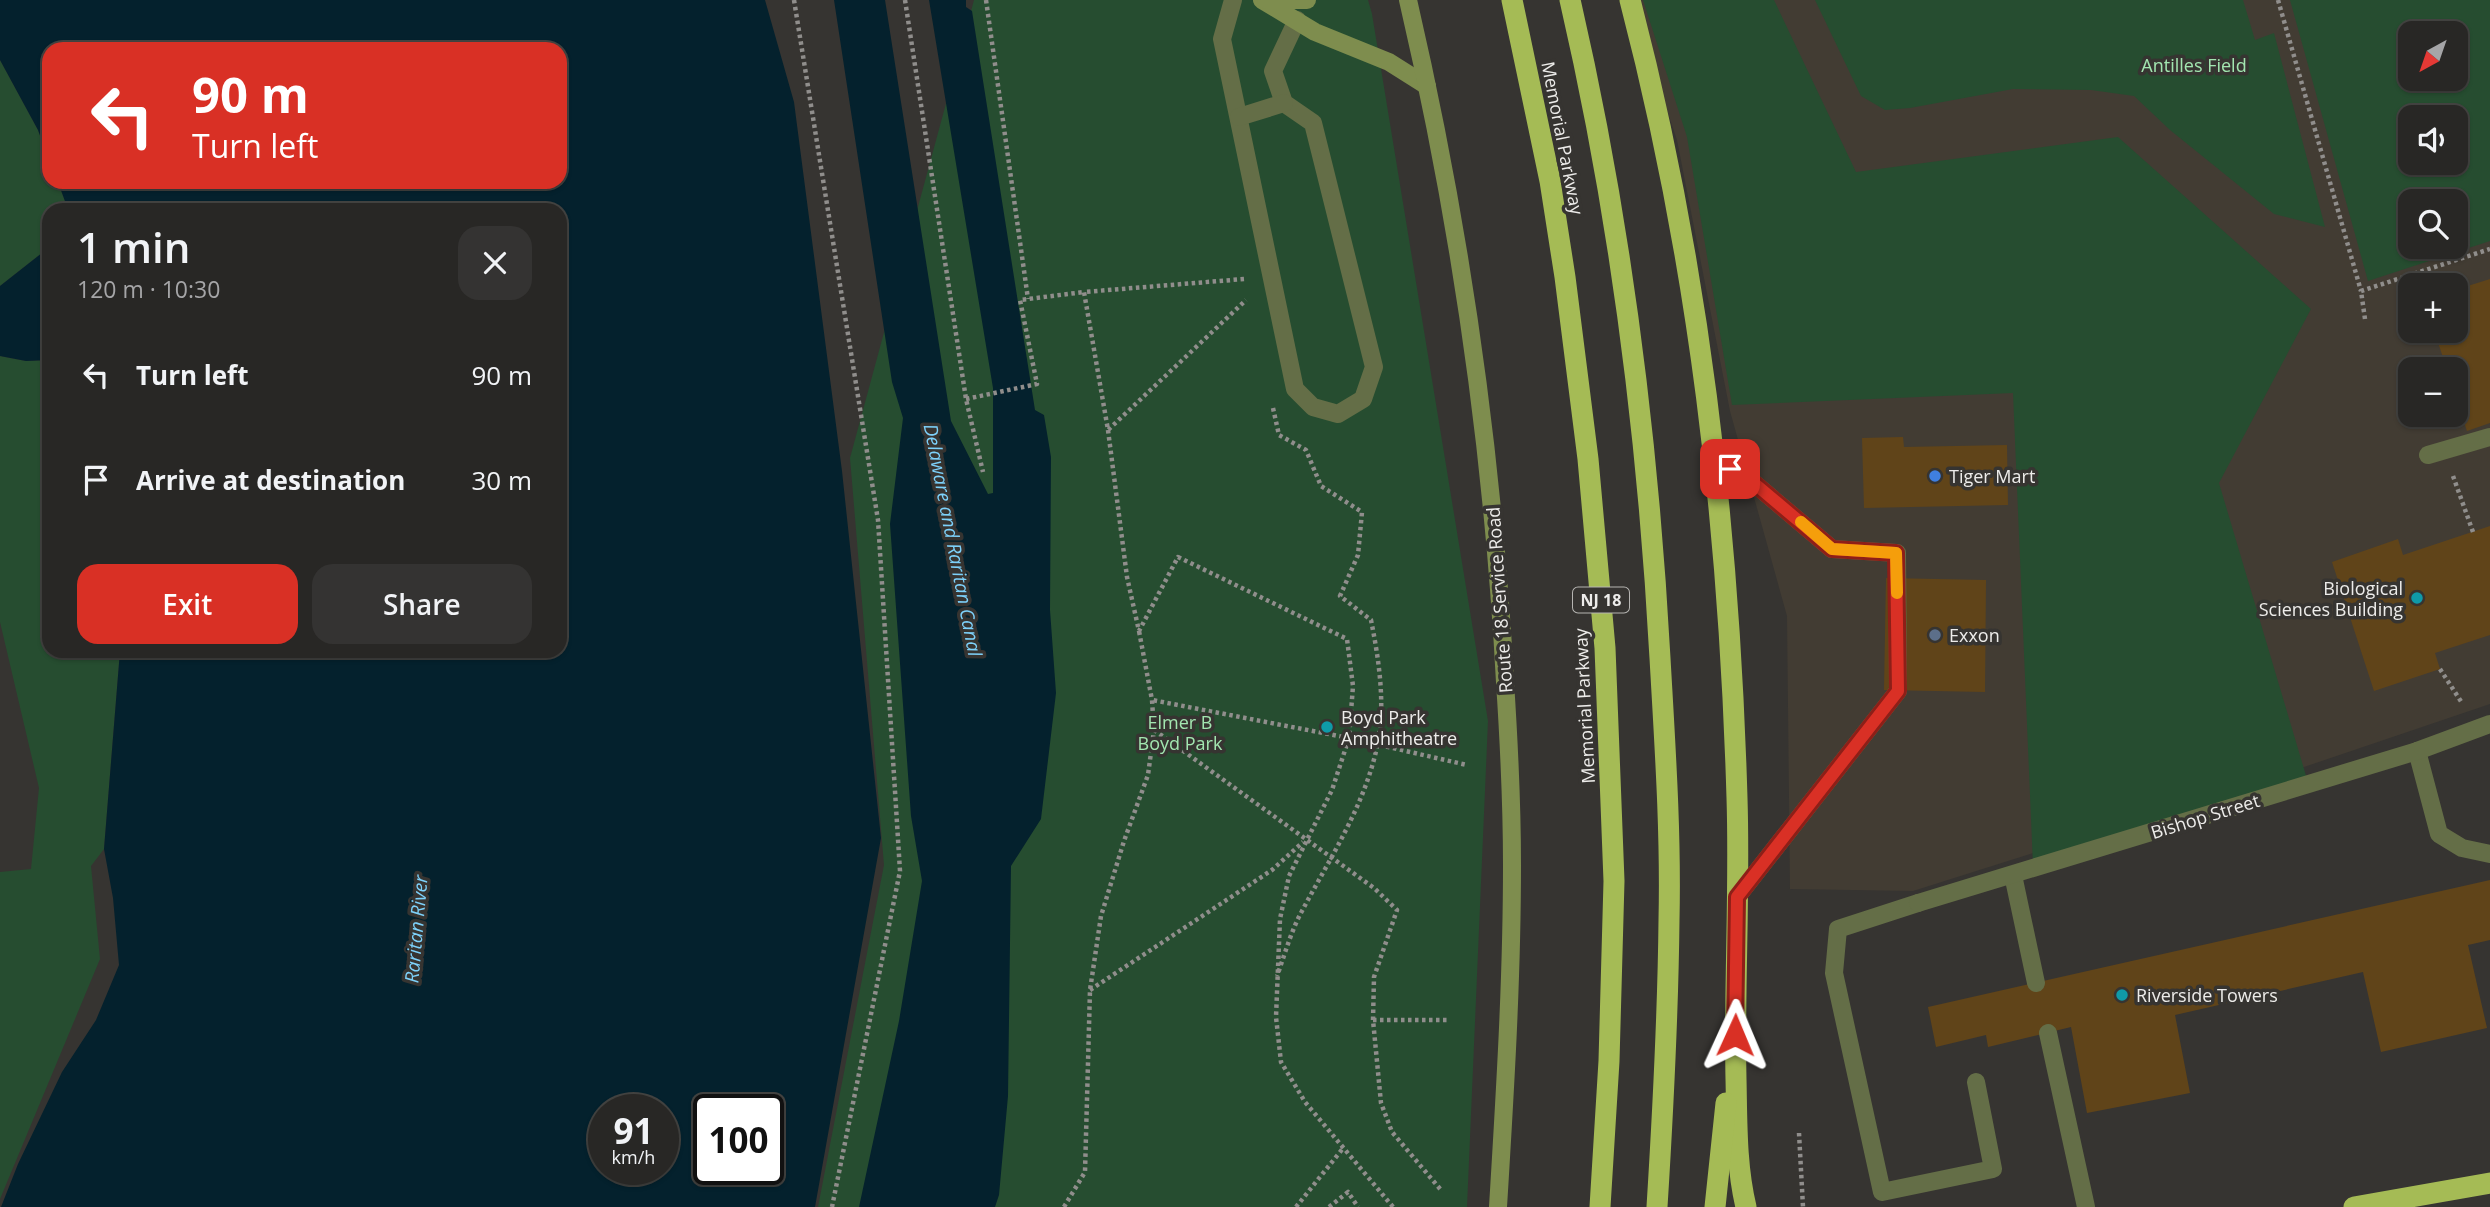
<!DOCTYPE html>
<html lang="en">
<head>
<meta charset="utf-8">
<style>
  :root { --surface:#282725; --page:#343332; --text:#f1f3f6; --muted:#a5a5a7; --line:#444442; --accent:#d93025 }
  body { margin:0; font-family:"Open Sans",sans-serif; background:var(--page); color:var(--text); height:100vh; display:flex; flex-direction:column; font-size:26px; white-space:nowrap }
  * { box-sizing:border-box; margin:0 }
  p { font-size:23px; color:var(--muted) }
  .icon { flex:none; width:38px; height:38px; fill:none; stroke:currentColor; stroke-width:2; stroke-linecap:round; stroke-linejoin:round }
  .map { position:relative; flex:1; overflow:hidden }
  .drawer { position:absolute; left:42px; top:203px; width:525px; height:455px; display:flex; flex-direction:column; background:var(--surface); border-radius:21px; box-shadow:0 2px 5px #0004,0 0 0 2px var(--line) }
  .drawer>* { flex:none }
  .top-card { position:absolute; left:42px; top:42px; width:525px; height:147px; border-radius:21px; box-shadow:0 2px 5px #0004,0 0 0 2px var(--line); background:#d93025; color:#fff; overflow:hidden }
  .needle { width:46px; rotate:220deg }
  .fabs { position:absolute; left:2398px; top:21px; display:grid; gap:14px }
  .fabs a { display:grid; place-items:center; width:70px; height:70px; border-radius:14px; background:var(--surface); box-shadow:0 2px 5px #0004,0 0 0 2px var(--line); font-size:35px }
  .speed { position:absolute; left:588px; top:1094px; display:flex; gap:14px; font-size:35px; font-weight:700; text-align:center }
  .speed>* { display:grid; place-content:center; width:91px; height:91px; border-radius:50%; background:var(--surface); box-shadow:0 2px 5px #0004,0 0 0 2px var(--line); line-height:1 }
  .speed small { font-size:18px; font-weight:400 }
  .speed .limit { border:4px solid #111; border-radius:10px; background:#fff; color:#111 }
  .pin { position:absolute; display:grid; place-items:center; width:60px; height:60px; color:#fff; margin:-30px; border-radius:14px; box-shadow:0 4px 10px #0006 }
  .me { position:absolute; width:77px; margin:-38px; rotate:1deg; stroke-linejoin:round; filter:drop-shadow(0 0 5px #0008) }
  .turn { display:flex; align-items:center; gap:24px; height:147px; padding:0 35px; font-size:32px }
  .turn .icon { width:91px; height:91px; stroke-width:2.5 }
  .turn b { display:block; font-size:49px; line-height:60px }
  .round { display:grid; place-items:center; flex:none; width:74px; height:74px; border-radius:21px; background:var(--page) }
  .head { display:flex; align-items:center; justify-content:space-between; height:119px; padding:0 35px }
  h1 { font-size:42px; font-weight:600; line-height:52px }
  .primary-button { display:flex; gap:14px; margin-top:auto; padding:14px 35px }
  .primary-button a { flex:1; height:80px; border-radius:21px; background:var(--accent); color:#fff; font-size:28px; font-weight:600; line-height:80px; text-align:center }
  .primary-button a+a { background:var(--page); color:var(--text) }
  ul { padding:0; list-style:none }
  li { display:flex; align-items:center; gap:21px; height:105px; padding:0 35px }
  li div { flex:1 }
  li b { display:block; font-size:26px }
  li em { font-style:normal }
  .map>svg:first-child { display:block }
  .built { fill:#423c33; fill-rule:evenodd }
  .green { fill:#264d30; fill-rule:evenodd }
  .water { fill:#04212d; fill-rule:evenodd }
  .building { fill:#604419 }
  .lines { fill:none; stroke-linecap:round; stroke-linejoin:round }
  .path { stroke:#908e8c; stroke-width:4.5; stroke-dasharray:3.5 3.5; stroke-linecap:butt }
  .service { stroke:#646e47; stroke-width:18 }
  .minor { stroke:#646e47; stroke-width:18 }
  .secondary { stroke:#7e8d4e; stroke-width:18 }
  .motorway { stroke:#a5bb55; stroke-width:21 }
  .route-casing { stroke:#8d1f18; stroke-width:18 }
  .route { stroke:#d93025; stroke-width:12 }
  .slow { stroke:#f59e0b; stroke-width:12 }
  .shop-dot { fill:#3f7fe0; stroke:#363431; stroke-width:2.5 }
  .culture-dot { fill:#0f9aa8; stroke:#363431; stroke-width:2.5 }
  .service-dot { fill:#5c6f8a; stroke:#363431; stroke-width:2.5 }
  .labels { text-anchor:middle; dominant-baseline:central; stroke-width:7; stroke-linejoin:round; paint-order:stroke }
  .shield { fill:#363431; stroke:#b6b5b2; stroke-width:2 }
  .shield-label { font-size:16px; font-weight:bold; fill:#edecea }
  .park-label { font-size:18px; fill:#a2e6b0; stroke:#363431 }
  .street-label { font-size:18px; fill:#edecea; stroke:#363431 }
  .poi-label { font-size:18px; fill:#edecea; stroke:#363431; text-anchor:start }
  .water-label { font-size:19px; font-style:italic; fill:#7dd1fa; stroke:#363431 }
</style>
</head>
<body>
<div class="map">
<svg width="2490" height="1207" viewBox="0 0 2490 1207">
  <rect width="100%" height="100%" fill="#363431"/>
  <path class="built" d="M1630 0H2490V704L2304 767 1913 891 1790 889 1787 616 1730 411 1677 140ZM2410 33H2455V79H2410ZM2410 117H2455V163H2410ZM2410 201H2455V247H2410ZM2410 285H2455V331H2410ZM2410 369H2455V415H2410Z"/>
  <g class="green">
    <path d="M974 0H1368L1372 14 1488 721 1467 1207H818L884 865 850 458Z"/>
    <path d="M1643 0H1774L1856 172 2118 137 2311 309 2219 483 2307 779 2033 866 2013 393 1732 405 1687 137Z"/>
    <path d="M1815 0H2243L2255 40 2274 33 2325 227 2274 214 2170 130 2134 96 2091 90 2013 89 1910 108 1885 110 1861 96Z"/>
    <path d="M2290 0H2490V241L2368 281ZM2455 33V79H2410V33ZM2410 117H2455V163H2410ZM2410 201H2455V247H2410Z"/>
    <path d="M0 60 38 130 49 160V182H58L66 204 63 210H49V243L47 249 0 286Z"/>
    <path d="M0 356 26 361 49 360V651H120L104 849 91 866 100 959 0 1199V872L31 869 39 788 0 622Z"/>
  </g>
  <g class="water">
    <path d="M0 0H765L794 102 842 471 881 838 815 1207H1L18 1164 62 1072 96 1020 119 965 113 898 104 849 120 651H560V210H63L66 204 58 182H560V49H49V160L38 130 0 60ZM604 1110H663V1169H604ZM709 1110H768V1169H709Z"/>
    <path d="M834 0H885L951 421 988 494 993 493V388L929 0H966V7L972 11 1035 410 1044 415 1051 457 1050 610 1056 693 1041 819 1011 866 1008 1096 999 1195 995 1207H859L899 1021 922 881 911 816 890 524 903 418 892 382Z"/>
    <path d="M49 243V360L26 361 0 356V286L47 249Z"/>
  </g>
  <g class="building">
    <path d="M2490 279V423L2467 431 2455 395V369H2447L2434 331H2455V290Z"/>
    <path d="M1903 437 1904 447 2007 445 2008 505 1864 508 1862 438Z"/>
    <path d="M2490 526V635L2435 653 2440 669 2374 691 2332 562 2398 539 2403 555Z"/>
    <path d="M1886 578 1986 580 1985 692 1884 690Z"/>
    <path d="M2490 880V940L2468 945 2487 1028 2381 1052 2363 972 2175 1015 2190 1093 2087 1113 2071 1027 1988 1047 1986 1035 1936 1047 1928 1007Z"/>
  </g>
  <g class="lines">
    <g class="path">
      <path d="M794 0 878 520 900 871 832 1207"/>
      <path d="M905 0 966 399 983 472"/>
      <path d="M986 0 1028 299"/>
      <path d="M2278 0 2361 291"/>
      <path d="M1244 279 1084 292 1108 430 1246 300"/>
      <path d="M2365 319 2361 291 2490 249"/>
      <path d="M966 399 1037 384 1020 300 1084 292"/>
      <path d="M1273 408 1279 435 1306 450 1321 486 1362 512 1358 555 1340 596 1371 620C1379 660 1386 706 1377 747 1364 807 1330 858 1302 911 1291 931 1285 954 1277 976"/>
      <path d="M1108 430 1127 577 1139 631 1178 557 1347 639 1353 686 1349 738 1152 700"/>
      <path d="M2453 476 2473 532"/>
      <path d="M2440 669 2462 703"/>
      <path d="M1154 730 1374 888 1397 910 1374 977 1373 1020 1381 1103 1392 1132 1441 1190"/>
      <path d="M1090 990 1272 870 1303 842"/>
      <path d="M1373 1020H1449"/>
      <path d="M1799 1133 1803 1207"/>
      <path d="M1064 1207 1085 1172 1090 990 1101 916 1124 841 1148 775 1154 730 1152 700 1139 631"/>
      <path d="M1296 1207 1344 1147"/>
      <path d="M1329 1207 1348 1192 1358 1207"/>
      <path d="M1393 1207 1305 1102 1281 1062 1276 1017 1280 919 1289 876 1332 790 1349 738 1467 765"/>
    </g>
    <g class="service">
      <path d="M1233 0 1222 39 1295 389 1313 407 1338 414 1363 399 1374 367 1313 123 1284 103 1273 71 1297 20"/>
      <path d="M1239 117 1284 103"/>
      <path d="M2428 455 2490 437"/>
      <path d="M1715 463 1740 474 1755 484 1832 549 1897 553 1898 691 1737 897"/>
      <path d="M2417 751 2439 834 2462 848 2490 854"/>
      <path d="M2013 875 2036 983"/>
      <path d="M1918 903 1838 929 1834 973 1882 1192 1993 1169 1976 1082"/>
      <path d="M2048 1033 2086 1207"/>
    </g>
    <path class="minor" d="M1918 903 2417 751 2490 724"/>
    <g class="secondary">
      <path d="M1262 0 1315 32 1389 62 1427 86"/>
      <path d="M1266 0H1307"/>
      <path d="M1408 0C1460 224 1493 452 1505 682 1509 743 1512 804 1512 865 1512 979 1505 1093 1498 1207"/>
    </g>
    <g class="motorway">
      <path d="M1512 0 1550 181 1565 277 1588 459 1605 648 1614 881 1609 1061 1600 1207"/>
      <path d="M1570 0C1620 216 1648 437 1660 658 1665 746 1671 833 1669 920 1668 1016 1663 1111 1657 1207"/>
      <path d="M1630 0C1699 264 1729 526 1737 798 1740 892 1734 986 1736 1079 1737 1122 1736 1165 1746 1207"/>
      <path d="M1715 1207 1726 1103"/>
      <path d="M2354 1207 2490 1183"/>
    </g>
  </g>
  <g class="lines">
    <defs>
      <path id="route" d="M1730 469 1755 484 1832 549 1896 553 1898 691 1737 897 1735 1035"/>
    </defs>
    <use href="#route" class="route-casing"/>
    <use href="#route" class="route"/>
    <path class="slow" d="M1801 522 1832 549 1896 553 1897 593"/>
  </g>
  <circle class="shop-dot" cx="1935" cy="476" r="7"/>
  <g class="culture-dot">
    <circle cx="2417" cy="598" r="7"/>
    <circle cx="1327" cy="727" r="7"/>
    <circle cx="2122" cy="995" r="7"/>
  </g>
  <circle class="service-dot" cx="1935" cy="635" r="7"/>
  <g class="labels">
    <rect class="shield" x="1573" y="587.5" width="56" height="25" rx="5"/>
    <g class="shield-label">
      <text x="1601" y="600">NJ 18</text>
    </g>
    <g class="park-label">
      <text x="2194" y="65">Antilles Field</text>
      <text x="1180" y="722">Elmer B<tspan x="1180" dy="21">Boyd Park</tspan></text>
    </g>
    <g class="street-label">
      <text transform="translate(1563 138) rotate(79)">Memorial Parkway</text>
      <text transform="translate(1499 600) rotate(-94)">Route 18 Service Road</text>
      <text transform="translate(1584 706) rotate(-93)">Memorial Parkway</text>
      <text transform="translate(2205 816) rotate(-17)">Bishop Street</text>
    </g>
    <g class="poi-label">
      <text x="1949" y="476">Tiger Mart</text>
      <text x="2403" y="588" text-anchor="end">Biological<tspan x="2403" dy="21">Sciences Building</tspan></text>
      <text x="1949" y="635">Exxon</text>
      <text x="1341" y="717">Boyd Park<tspan x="1341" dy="21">Amphitheatre</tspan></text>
      <text x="2136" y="995">Riverside Towers</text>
    </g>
    <g class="water-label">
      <text transform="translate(953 540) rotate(79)">Delaware and Raritan Canal</text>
      <text transform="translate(416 929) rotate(-85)">Raritan River</text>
    </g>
  </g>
</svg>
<div class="fabs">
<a><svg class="needle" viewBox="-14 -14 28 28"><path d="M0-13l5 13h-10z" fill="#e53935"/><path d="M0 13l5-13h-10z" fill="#a5a5a7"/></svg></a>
<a><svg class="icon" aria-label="sound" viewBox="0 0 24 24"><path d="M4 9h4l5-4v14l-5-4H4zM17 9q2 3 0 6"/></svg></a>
<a><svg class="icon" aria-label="search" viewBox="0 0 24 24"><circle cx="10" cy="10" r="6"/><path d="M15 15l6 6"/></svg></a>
<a>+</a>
<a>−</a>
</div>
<div class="speed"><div>91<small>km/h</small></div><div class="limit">100</div></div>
<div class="pin" style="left:1730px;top:469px;background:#d93025"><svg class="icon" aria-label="arrive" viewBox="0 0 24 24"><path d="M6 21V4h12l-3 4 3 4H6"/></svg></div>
<svg class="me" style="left:1735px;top:1035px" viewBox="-20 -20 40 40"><path d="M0-17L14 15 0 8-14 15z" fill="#d93025" stroke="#fff" stroke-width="4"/></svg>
<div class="top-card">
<div class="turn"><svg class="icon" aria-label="left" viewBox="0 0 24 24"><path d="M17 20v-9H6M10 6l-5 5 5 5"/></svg><div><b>90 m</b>Turn left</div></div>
</div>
<section class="drawer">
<div class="head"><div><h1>1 min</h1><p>120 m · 10:30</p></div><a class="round"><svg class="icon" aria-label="close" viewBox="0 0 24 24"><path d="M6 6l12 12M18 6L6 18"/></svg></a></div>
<ul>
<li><svg class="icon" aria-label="left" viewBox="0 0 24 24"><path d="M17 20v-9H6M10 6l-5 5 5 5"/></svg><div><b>Turn left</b></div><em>90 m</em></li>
<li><svg class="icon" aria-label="arrive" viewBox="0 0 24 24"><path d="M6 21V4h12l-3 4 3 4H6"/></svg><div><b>Arrive at destination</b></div><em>30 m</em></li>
</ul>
<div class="primary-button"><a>Exit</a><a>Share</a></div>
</section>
</div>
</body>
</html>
